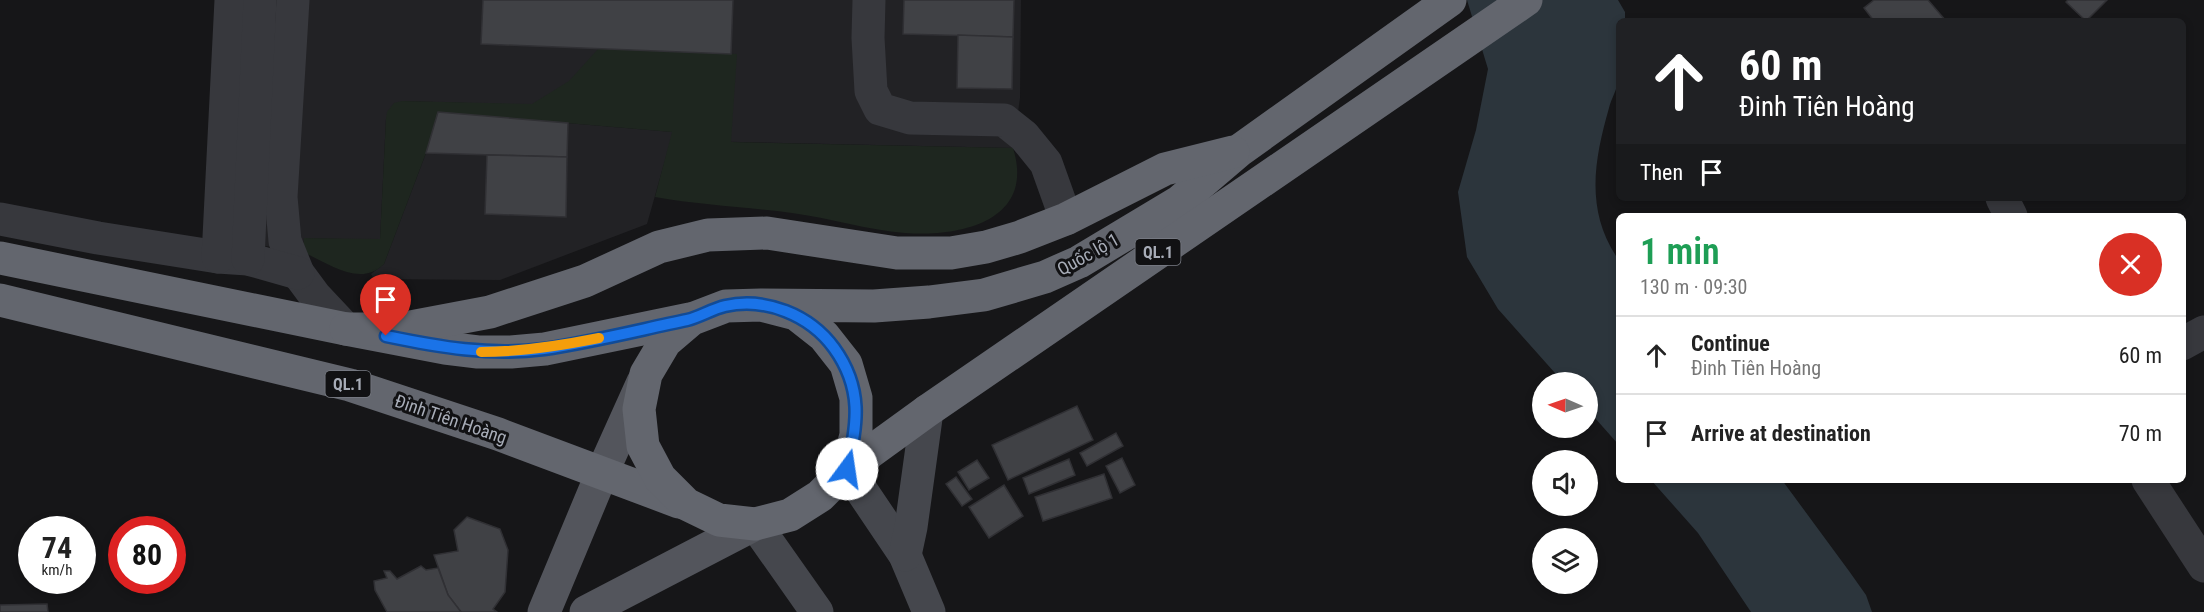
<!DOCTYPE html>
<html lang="en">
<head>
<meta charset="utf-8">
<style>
  :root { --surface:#fff; --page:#f6f6f6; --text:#222; --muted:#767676; --line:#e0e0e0 }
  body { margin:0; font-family:"Roboto Condensed",sans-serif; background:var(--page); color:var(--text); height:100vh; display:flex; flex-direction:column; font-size:22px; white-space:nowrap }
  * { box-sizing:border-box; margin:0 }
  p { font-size:20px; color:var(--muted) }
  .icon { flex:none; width:33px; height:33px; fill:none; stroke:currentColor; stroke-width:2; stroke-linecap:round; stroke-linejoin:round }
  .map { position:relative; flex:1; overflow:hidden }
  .drawer { position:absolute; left:1616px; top:213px; width:570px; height:270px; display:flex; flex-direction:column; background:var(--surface); border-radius:9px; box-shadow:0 3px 9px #0003 }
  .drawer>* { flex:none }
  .top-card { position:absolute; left:1616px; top:18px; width:570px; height:183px; border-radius:9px; box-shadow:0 3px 9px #0003; background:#202124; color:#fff; overflow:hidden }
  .needle { width:39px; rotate:272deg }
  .buttons { position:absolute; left:1532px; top:372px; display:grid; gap:12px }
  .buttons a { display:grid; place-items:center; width:66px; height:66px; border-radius:50%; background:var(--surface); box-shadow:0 3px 9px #0003; font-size:30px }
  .speed { position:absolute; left:18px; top:516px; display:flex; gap:12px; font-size:30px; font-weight:700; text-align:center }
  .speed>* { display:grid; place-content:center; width:78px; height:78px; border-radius:50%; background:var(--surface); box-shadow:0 3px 9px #0003; line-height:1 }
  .speed small { font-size:15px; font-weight:400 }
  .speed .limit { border:9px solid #d22; background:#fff; color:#111 }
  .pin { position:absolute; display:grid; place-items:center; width:51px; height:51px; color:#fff; margin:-62px -26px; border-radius:50% 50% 50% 0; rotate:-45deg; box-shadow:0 0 6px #0007 }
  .pin .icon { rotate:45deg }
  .me { position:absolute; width:66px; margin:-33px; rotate:14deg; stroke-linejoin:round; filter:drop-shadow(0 0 4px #0008) }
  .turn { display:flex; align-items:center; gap:21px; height:126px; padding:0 24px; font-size:27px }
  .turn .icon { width:78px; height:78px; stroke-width:2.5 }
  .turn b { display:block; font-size:42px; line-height:51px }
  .then { display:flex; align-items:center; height:57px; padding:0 24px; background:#0003; gap:12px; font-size:22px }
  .round { display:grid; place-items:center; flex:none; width:63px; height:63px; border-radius:32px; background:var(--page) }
  .head { display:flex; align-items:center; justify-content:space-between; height:102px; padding:0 24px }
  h1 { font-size:36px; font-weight:600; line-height:45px; color:#1e9e55 }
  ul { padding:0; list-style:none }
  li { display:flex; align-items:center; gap:18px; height:78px; padding:0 24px; border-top:2px solid var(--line) }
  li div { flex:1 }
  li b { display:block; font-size:22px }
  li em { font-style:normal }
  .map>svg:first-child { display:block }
  .built { fill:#222225 }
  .green { fill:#1e261f }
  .water { fill:#2c353c }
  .building { fill:#404145; stroke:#303034; stroke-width:1.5 }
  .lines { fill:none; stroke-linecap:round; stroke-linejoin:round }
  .street { stroke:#37383d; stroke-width:33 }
  .secondary { stroke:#45474d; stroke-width:33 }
  .primary { stroke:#53555c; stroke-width:33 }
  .highway { stroke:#63666e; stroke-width:33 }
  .route-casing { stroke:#114b97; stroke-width:15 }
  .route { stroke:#1a73e8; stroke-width:10 }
  .slow { stroke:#f59e0b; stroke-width:10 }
  .labels { text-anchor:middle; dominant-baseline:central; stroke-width:6; stroke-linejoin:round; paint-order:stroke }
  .shield { fill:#111113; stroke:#7b7e86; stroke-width:1.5 }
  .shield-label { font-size:16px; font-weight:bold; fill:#a8adb8 }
  .street-label { font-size:18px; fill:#a8adb8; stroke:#111113 }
</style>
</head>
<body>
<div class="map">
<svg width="2204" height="612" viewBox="0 0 2204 612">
  <rect width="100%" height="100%" fill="#161618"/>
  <g class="built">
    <path d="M219 0H1021L1020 98 1013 148 691 141V110L402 101 386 119 380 240 304 238 303 252 209 237Z"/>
    <path d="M438 112 673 132 647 224 500 280 374 279 371 274 384 264 426 153Z"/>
  </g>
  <path class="green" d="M599 48 737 54 731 142 1013 148C1036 221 960 237 905 233 867 230 830 218 792 213 746 207 700 205 655 197L672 132 439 112 426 153 384 264C360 288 328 263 303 252L304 238 380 239 386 119 387 112 394 103 402 101 532 104 569 81Z"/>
  <g class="water">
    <path d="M1467 0H1618L1625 12V21H1618C1618 40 1621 62 1618 81 1617 90 1611 99 1609 108 1594 160 1585 211 1618 259V444L1587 409V382H1563L1498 309 1467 257 1458 192 1476 130 1488 69Z"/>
    <path d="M1651 480H1782L1849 571 1866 595 1872 612H1751L1698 533Z"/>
  </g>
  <g class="building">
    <path d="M483 0H733L731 54 481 44Z"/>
    <path d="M904 0H1014L1013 37 903 34Z"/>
    <path d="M1874 0H1928L1946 21H1874L1864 8Z"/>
    <path d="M2068 0H2107L2086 21 2066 2Z"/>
    <path d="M958 35 1013 37 1012 89 957 88Z"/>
    <path d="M438 112 568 123 567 157 426 153Z"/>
    <path d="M487 155 567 157 566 217 485 214Z"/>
    <path d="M1077 406 1093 440 1008 480 992 445Z"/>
    <path d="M1116 433 1123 446 1087 466 1080 453Z"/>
    <path d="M1122 458 1135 485 1120 493 1106 466Z"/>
    <path d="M1069 459 1075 475 1029 494 1023 478Z"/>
    <path d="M977 460 989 478 969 490 958 472Z"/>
    <path d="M1104 474 1112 498 1043 521 1035 497Z"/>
    <path d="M956 477 972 499 962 506 946 484Z"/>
    <path d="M1004 485 1023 516 989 538 969 507Z"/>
    <path d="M467 517 500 529 508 550 505 592 493 609 497 612H461L448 595 434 555 458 551 454 530Z"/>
    <path d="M421 566 426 570 438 568 448 595 461 612H387L375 590 374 581 387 578 384 571H390L397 579Z"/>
    <path d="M47 604 48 612H0V605Z"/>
  </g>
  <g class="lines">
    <g class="street">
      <path d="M293 0 281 197 285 241 298 273 315 296 346 329"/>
      <path d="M869 0 868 38 871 91 880 109 910 118 1004 120 1024 136 1046 163 1066 219"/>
      <path d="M2002 198 2011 216"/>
      <path d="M0 219 98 238 218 257 248 259 298 273"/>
      <path d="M218 257 231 0"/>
      <path d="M248 259 260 0"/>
      <path d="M2182 344 2204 332"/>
      <path d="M2148 480 2204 566"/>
    </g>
    <g class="secondary">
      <path d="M847 469 905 555 929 612"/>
      <path d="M755 524 817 612"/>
      <path d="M905 555 911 527 927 411"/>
    </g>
    <g class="primary">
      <path d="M544 612 602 473 643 382"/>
      <path d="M586 612 755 524"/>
    </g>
    <g class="highway">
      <path d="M0 258 346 329 445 348 478 352H511L545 349 690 319"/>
      <path d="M0 300 350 385 498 434 679 502"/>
      <path d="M761 305 796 314 824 336 846 364 856 398V435L847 469 820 496 790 515 755 524 719 520 686 504 660 478 643 446 639 409 646 374 665 342 692 319 726 306 761 305 874 306 929 302 984 295 1045 277 1079 262 1179 202 1240 150 1450 0"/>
      <path d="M346 329H400L490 312 585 281 659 247 708 235 767 233 897 253H951L986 247 1020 237 1066 219 1165 169 1233 152"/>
      <path d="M847 469 927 411 1526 0"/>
    </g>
  </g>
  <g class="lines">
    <defs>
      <path id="route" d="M386 336C439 347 490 356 544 349 592 342 639 330 687 320 700 317 712 309 725 306 766 297 810 315 834 348 863 388 858 424 847 469"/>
    </defs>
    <use href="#route" class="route-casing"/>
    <use href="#route" class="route"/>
    <path class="slow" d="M481 352C522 352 559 346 599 338"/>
  </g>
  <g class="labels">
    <g class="shield">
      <rect x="1135.5" y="239" width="45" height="26" rx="4.5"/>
      <rect x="325.5" y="371" width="45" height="26" rx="4.5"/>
    </g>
    <g class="shield-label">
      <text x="1158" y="252">QL.1</text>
      <text x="348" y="384">QL.1</text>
    </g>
    <g class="street-label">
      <text transform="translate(1088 254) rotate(-29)">Quốc lộ 1</text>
      <text transform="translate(451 419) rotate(19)">Đinh Tiên Hoàng</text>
    </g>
  </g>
</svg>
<div class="buttons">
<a><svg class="needle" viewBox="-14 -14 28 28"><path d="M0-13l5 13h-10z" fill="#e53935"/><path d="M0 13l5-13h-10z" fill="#767676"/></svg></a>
<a><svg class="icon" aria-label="sound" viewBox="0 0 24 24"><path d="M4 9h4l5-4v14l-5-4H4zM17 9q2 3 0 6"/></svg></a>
<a><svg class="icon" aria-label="layers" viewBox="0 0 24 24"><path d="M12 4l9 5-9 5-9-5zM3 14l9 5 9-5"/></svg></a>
</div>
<div class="speed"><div>74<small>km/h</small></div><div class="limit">80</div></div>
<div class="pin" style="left:386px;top:336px;background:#d93025"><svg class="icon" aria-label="arrive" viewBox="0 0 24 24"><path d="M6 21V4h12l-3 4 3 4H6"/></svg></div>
<svg class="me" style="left:847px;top:469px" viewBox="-20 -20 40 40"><circle r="19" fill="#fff"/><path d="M0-13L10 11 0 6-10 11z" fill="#1a73e8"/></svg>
<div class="top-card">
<div class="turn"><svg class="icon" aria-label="ahead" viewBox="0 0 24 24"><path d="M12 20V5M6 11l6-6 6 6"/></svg><div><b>60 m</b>Đinh Tiên Hoàng</div></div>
<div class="then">Then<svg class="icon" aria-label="arrive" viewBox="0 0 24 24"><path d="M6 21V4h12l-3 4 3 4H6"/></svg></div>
</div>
<section class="drawer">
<div class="head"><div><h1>1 min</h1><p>130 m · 09:30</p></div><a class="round" style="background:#d93025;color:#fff"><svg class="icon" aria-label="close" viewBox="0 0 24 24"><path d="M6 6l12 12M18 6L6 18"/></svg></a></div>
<ul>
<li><svg class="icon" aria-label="ahead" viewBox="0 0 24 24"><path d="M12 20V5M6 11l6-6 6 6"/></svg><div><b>Continue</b><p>Đinh Tiên Hoàng</p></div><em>60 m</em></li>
<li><svg class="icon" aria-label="arrive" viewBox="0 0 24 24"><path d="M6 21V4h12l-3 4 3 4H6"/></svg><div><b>Arrive at destination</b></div><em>70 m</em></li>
</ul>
</section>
</div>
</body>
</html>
